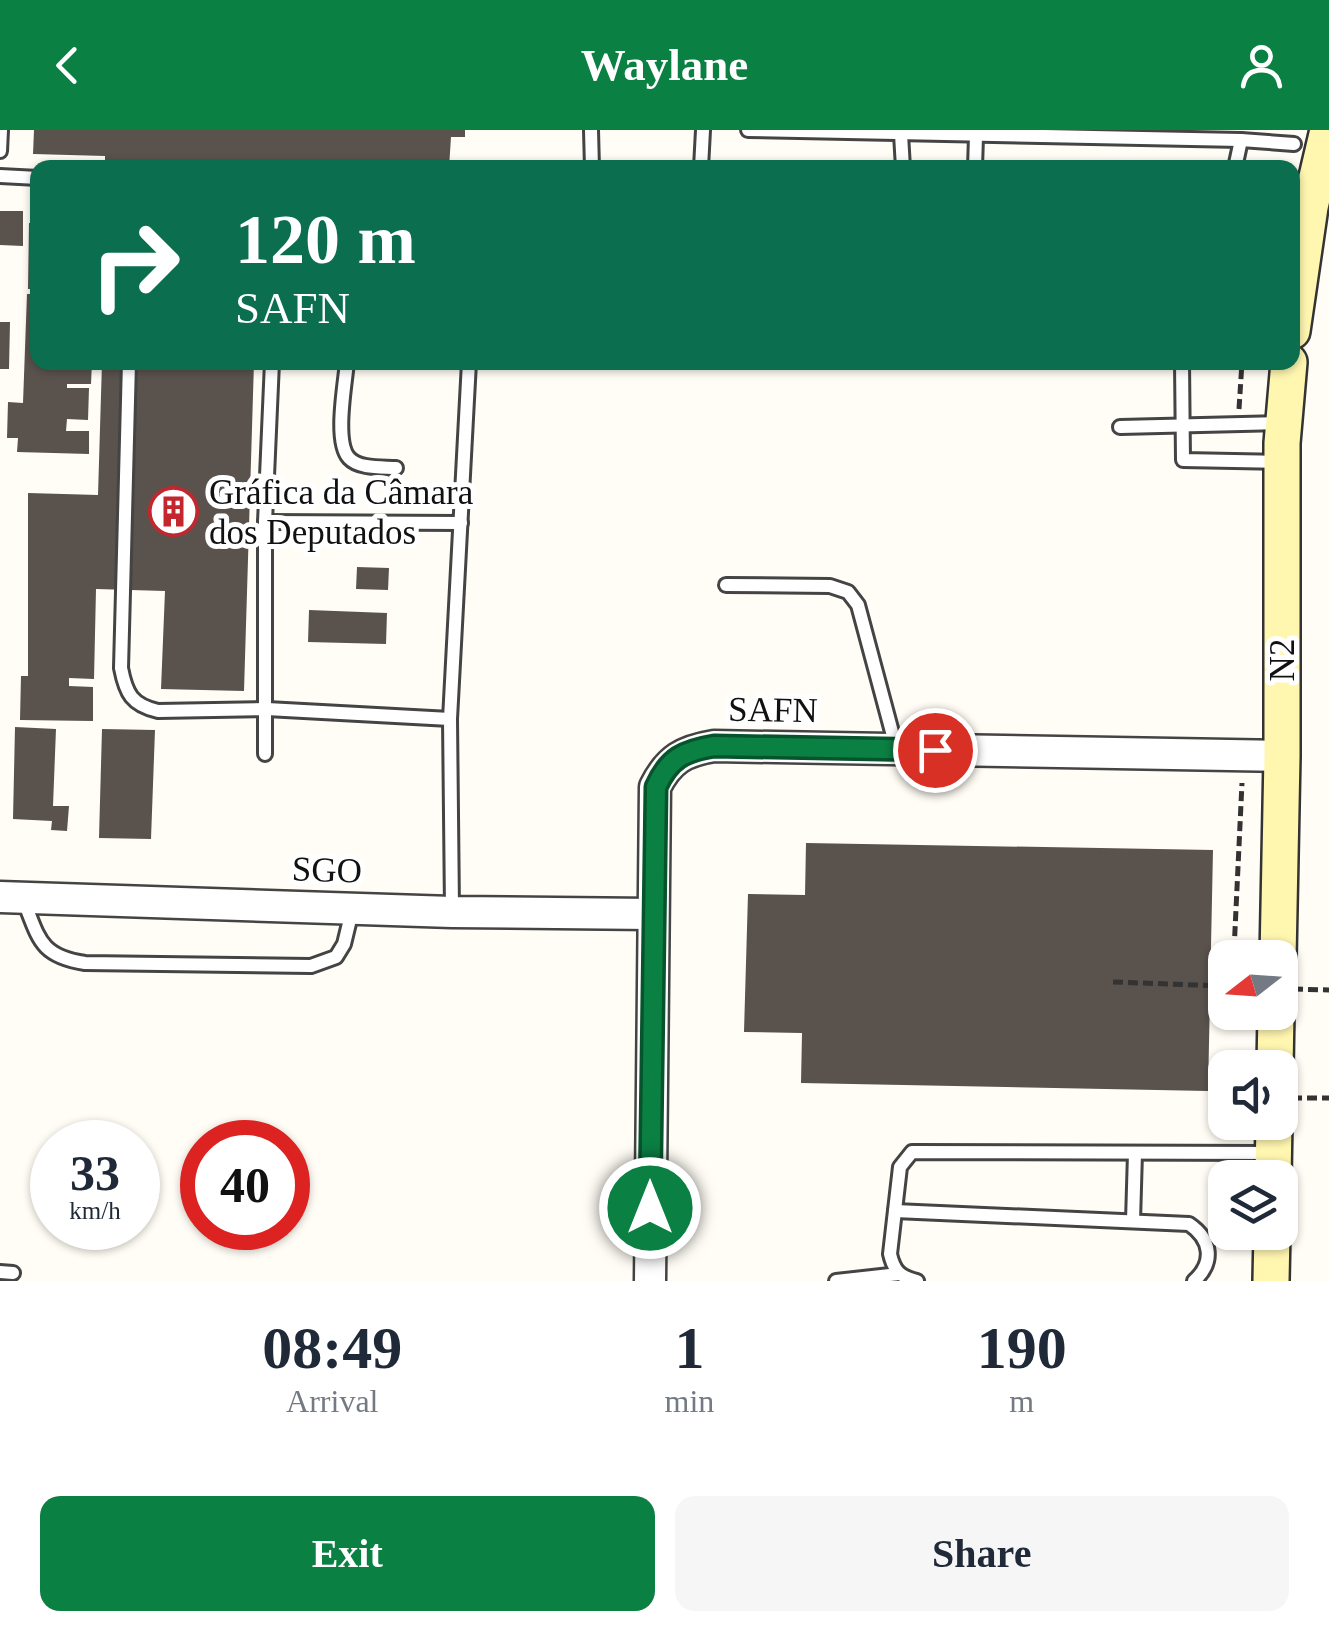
<!DOCTYPE html>
<html lang="en">
<head>
<meta charset="utf-8">
<style>
  :root { --surface:#fff; --page:#f6f6f7; --text:#1f2937; --muted:#747a83; --accent:#0b8043 }
  body { margin:0; font-family:Georgia,serif; background:var(--page); color:var(--text); height:100vh; display:flex; flex-direction:column; font-size:38px; white-space:nowrap }
  * { box-sizing:border-box; margin:0 }
  p { font-size:32px; color:var(--muted) }
  .icon { flex:none; width:55px; height:55px; fill:none; stroke:currentColor; stroke-width:2; stroke-linecap:round; stroke-linejoin:round }
  .map { position:relative; height:1151px; overflow:hidden }
  .side { display:flex; flex-direction:column; background:var(--surface); flex:1 }
  .side>* { flex:none }
  .hud { position:absolute; left:30px; top:30px; width:1270px; height:210px; border-radius:20px; box-shadow:0 2px 8px #0004; background:#0b6e4f; color:#fff; overflow:hidden }
  .needle { width:65px; rotate:253deg }
  .buttons { position:absolute; left:1208px; top:810px; display:grid; gap:20px }
  .buttons a { display:grid; place-items:center; width:90px; height:90px; border-radius:20px; background:var(--surface); box-shadow:0 2px 8px #0004; font-size:50px }
  .speed { position:absolute; left:30px; top:990px; display:flex; gap:20px; font-size:50px; font-weight:700; text-align:center }
  .speed>* { display:grid; place-content:center; width:130px; height:130px; border-radius:50%; background:var(--surface); box-shadow:0 2px 8px #0004; line-height:1 }
  .speed small { font-size:25px; font-weight:400 }
  .speed .limit { border:15px solid #d22; background:#fff; color:#111 }
  .pin { position:absolute; display:grid; place-items:center; width:85px; height:85px; color:#fff; margin:-42px; border:5px solid #fff; border-radius:50%; box-shadow:0 2px 10px #0007 }
  .me { position:absolute; width:110px; margin:-55px; rotate:0deg; stroke-linejoin:round; filter:drop-shadow(0 0 8px #0008) }
  .turn { display:flex; align-items:center; gap:35px; height:210px; padding:0 40px; font-size:45px }
  .turn .icon { width:130px; height:130px; stroke-width:2.5 }
  .turn b { display:block; font-size:70px; line-height:85px }
  .eta { display:flex; justify-content:space-evenly; align-items:center; height:170px; text-align:center }
  .eta b { font-size:60px; font-weight:600; line-height:70px }
  .cta { display:flex; gap:20px; margin-top:auto; padding:20px 40px }
  .cta a { flex:1; height:115px; border-radius:20px; background:var(--accent); color:#fff; font-size:40px; font-weight:600; line-height:115px; text-align:center }
  .cta a+a { background:var(--page); color:var(--text) }
  header { display:flex; justify-content:space-between; align-items:center; height:130px; padding:0 40px; background:var(--accent); color:#fff; font-size:45px; font-weight:600 }
  .map>svg:first-child { display:block }
  .building { fill:#5a524d }
  .lines { fill:none; stroke-linecap:round; stroke-linejoin:round }
  .service-casing { stroke:#444; stroke-width:18 }
  .tertiary-casing { stroke:#444; stroke-width:35 }
  .secondary-casing { stroke:#333; stroke-width:40 }
  .path { stroke:#333; stroke-width:5; stroke-dasharray:10 5; stroke-linecap:butt }
  .service { stroke:#fff; stroke-width:12 }
  .tertiary { stroke:#fff; stroke-width:30 }
  .secondary { stroke:#fff6b0; stroke-width:35 }
  .route-casing { stroke:#07532c; stroke-width:25 }
  .route { stroke:#0b8043; stroke-width:18 }
  .labels { text-anchor:middle; dominant-baseline:central; stroke-width:10; stroke-linejoin:round; paint-order:stroke }
  .poi-label { font-size:35px; fill:#111; stroke:#fff; text-anchor:start }
  .street-label { font-size:35px; fill:#111; stroke:#fff }
</style>
</head>
<body>
<header><svg class="icon" aria-label="back" viewBox="0 0 24 24"><path d="M15 5l-7 7 7 7"/></svg>Waylane<svg class="icon" aria-label="person" viewBox="0 0 24 24"><circle cx="12" cy="8" r="4"/><path d="M4 21q1-7 8-7t8 7"/></svg></header>
<div class="map">
<svg width="1329" height="1151" viewBox="0 0 1329 1151">
  <rect width="100%" height="100%" fill="#fffdf5"/>
  <g class="building">
    <path d="M34 0H465V7H451L449 38H155L105 36V26L33 24Z"/>
    <path d="M0 81H23V116L0 115Z"/>
    <path d="M29 93H38L34 116H38V124H33L38 141H33V151H38V159H28Z"/>
    <path d="M27 164H38V232H92L91 254H67V258H89L88 290 67 289 66 301H89V324L17 322 18 308H7L8 272 23 273Z"/>
    <path d="M0 192H10L9 239H0Z"/>
    <path d="M102 232H254L244 561 161 559 165 461 96 459 94 549 69 548V556L93 557V591L20 590 21 546H28V363L98 365Z"/>
    <path d="M357 437 389 438 388 460 356 459Z"/>
    <path d="M309 480 387 483 386 514 308 512Z"/>
    <path d="M15 597 56 599 53 676H69L67 701 51 700 52 691 13 689Z"/>
    <path d="M102 599 155 600 151 709 99 708Z"/>
    <path d="M806 713 1213 720 1208 961 801 953 802 903 744 902 748 764 805 765Z"/>
  </g>
  <g class="lines">
    <defs>
      <g id="service">
        <path d="M591 0 592 38"/>
        <path d="M748 0 1241 10 1294 14"/>
        <path d="M901 4 903 38"/>
        <path d="M0 21 1 0"/>
        <path d="M701 38 703 0"/>
        <path d="M975 38 976 6"/>
        <path d="M1235 38 1241 10"/>
        <path d="M0 46 38 48"/>
        <path d="M129 232 121 538C126 564 132 575 158 581L267 579 450 589"/>
        <path d="M347 232C345 255 334 312 349 328 359 339 382 337 396 338"/>
        <path d="M1182 232 1183 330 1279 332"/>
        <path d="M1120 297 1281 293"/>
        <path d="M265 392 461 393"/>
        <path d="M726 455 830 456 848 462 858 475 896 617"/>
        <path d="M265 624V392L272 232"/>
        <path d="M23 769C39 808 39 826 85 833L311 836 336 827 344 814 352 781"/>
        <path d="M452 779 450 589 469 232"/>
        <path d="M895 1081 1189 1094C1211 1109 1215 1132 1194 1151"/>
        <path d="M1133 1091 1135 1023"/>
        <path d="M0 1142 13 1143"/>
        <path d="M836 1151 899 1144"/>
        <path d="M917 1151C900 1147 894 1141 890 1124L900 1037 912 1022 1272 1023"/>
      </g>
      <g id="tertiary">
        <path d="M0 767 452 782 652 784"/>
        <path d="M650 1151 655 657C669 629 684 621 714 616L1282 626"/>
      </g>
      <g id="secondary">
        <path d="M1292 201 1310 77 1328 0"/>
        <path d="M1278 828 1282 626V313L1289 232"/>
        <path d="M1275 938 1276 882"/>
        <path d="M1273 1048 1274 992"/>
        <path d="M1271 1151 1272 1102"/>
      </g>
    </defs>
    <use href="#service" class="service-casing"/>
    <use href="#tertiary" class="tertiary-casing"/>
    <use href="#secondary" class="secondary-casing"/>
    <g class="path">
      <path d="M1239 279 1242 232"/>
      <path d="M1234 821 1242 653"/>
      <path d="M1113 852 1225 856"/>
      <path d="M1293 859 1329 860"/>
      <path d="M1292 968H1329"/>
    </g>
    <use href="#service" class="service"/>
    <use href="#tertiary" class="tertiary"/>
    <use href="#secondary" class="secondary"/>
  </g>
  <g class="lines">
    <defs>
      <path id="route" d="M650 1078 656 657C669 628 684 621 714 616L935 620"/>
    </defs>
    <use href="#route" class="route-casing"/>
    <use href="#route" class="route"/>
  </g>
  <defs>
    <symbol id="building-ring" viewBox="-11 -11 22 22"><circle r="9.5" fill="#fff" stroke="#c4262e" stroke-width="1.5"/><path d="M-4-6H4V6H1V3H-1V6H-4ZM-2.5-4.3h1.7v1.8h-1.7ZM.8-4.3h1.7v1.8H.8ZM-2.5-1h1.7V.8h-1.7ZM.8-1h1.7V.8H.8Z" fill="#c4262e"/></symbol>
  </defs>
  <g fill-rule="evenodd">
    <use href="#building-ring" x="146" y="354" width="55" height="55"/>
  </g>
  <g class="labels">
    <g class="poi-label">
      <text x="209" y="362">Gráfica da Câmara<tspan x="209" dy="40">dos Deputados</tspan></text>
    </g>
    <g class="street-label">
      <text transform="translate(1282 530) rotate(-90)">N2</text>
      <text transform="translate(773 580) rotate(1)">SAFN</text>
      <text transform="translate(327 740) rotate(2)">SGO</text>
    </g>
  </g>
</svg>
<div class="buttons">
<a><svg class="needle" viewBox="-14 -14 28 28"><path d="M0-13l5 13h-10z" fill="#e53935"/><path d="M0 13l5-13h-10z" fill="#747a83"/></svg></a>
<a><svg class="icon" aria-label="sound" viewBox="0 0 24 24"><path d="M4 9h4l5-4v14l-5-4H4zM17 9q2 3 0 6"/></svg></a>
<a><svg class="icon" aria-label="layers" viewBox="0 0 24 24"><path d="M12 4l9 5-9 5-9-5zM3 14l9 5 9-5"/></svg></a>
</div>
<div class="speed"><div>33<small>km/h</small></div><div class="limit">40</div></div>
<div class="pin" style="left:935px;top:620px;background:#d93025"><svg class="icon" aria-label="arrive" viewBox="0 0 24 24"><path d="M6 21V4h12l-3 4 3 4H6"/></svg></div>
<svg class="me" style="left:650px;top:1078px" viewBox="-20 -20 40 40"><circle r="17" fill="#0b8043" stroke="#fff" stroke-width="3"/><path d="M0-11L8 9 0 5-8 9z" fill="#fff"/></svg>
<div class="hud">
<div class="turn"><svg class="icon" aria-label="right" viewBox="0 0 24 24"><path d="M7 20v-9h11M14 6l5 5-5 5"/></svg><div><b>120 m</b>SAFN</div></div>
</div>
</div>
<section class="side">
<div class="eta">
<div><b>08:49</b><p>Arrival</p></div>
<div><b>1</b><p>min</p></div>
<div><b>190</b><p>m</p></div>
</div>
<div class="cta"><a>Exit</a><a>Share</a></div>
</section>
</body>
</html>
